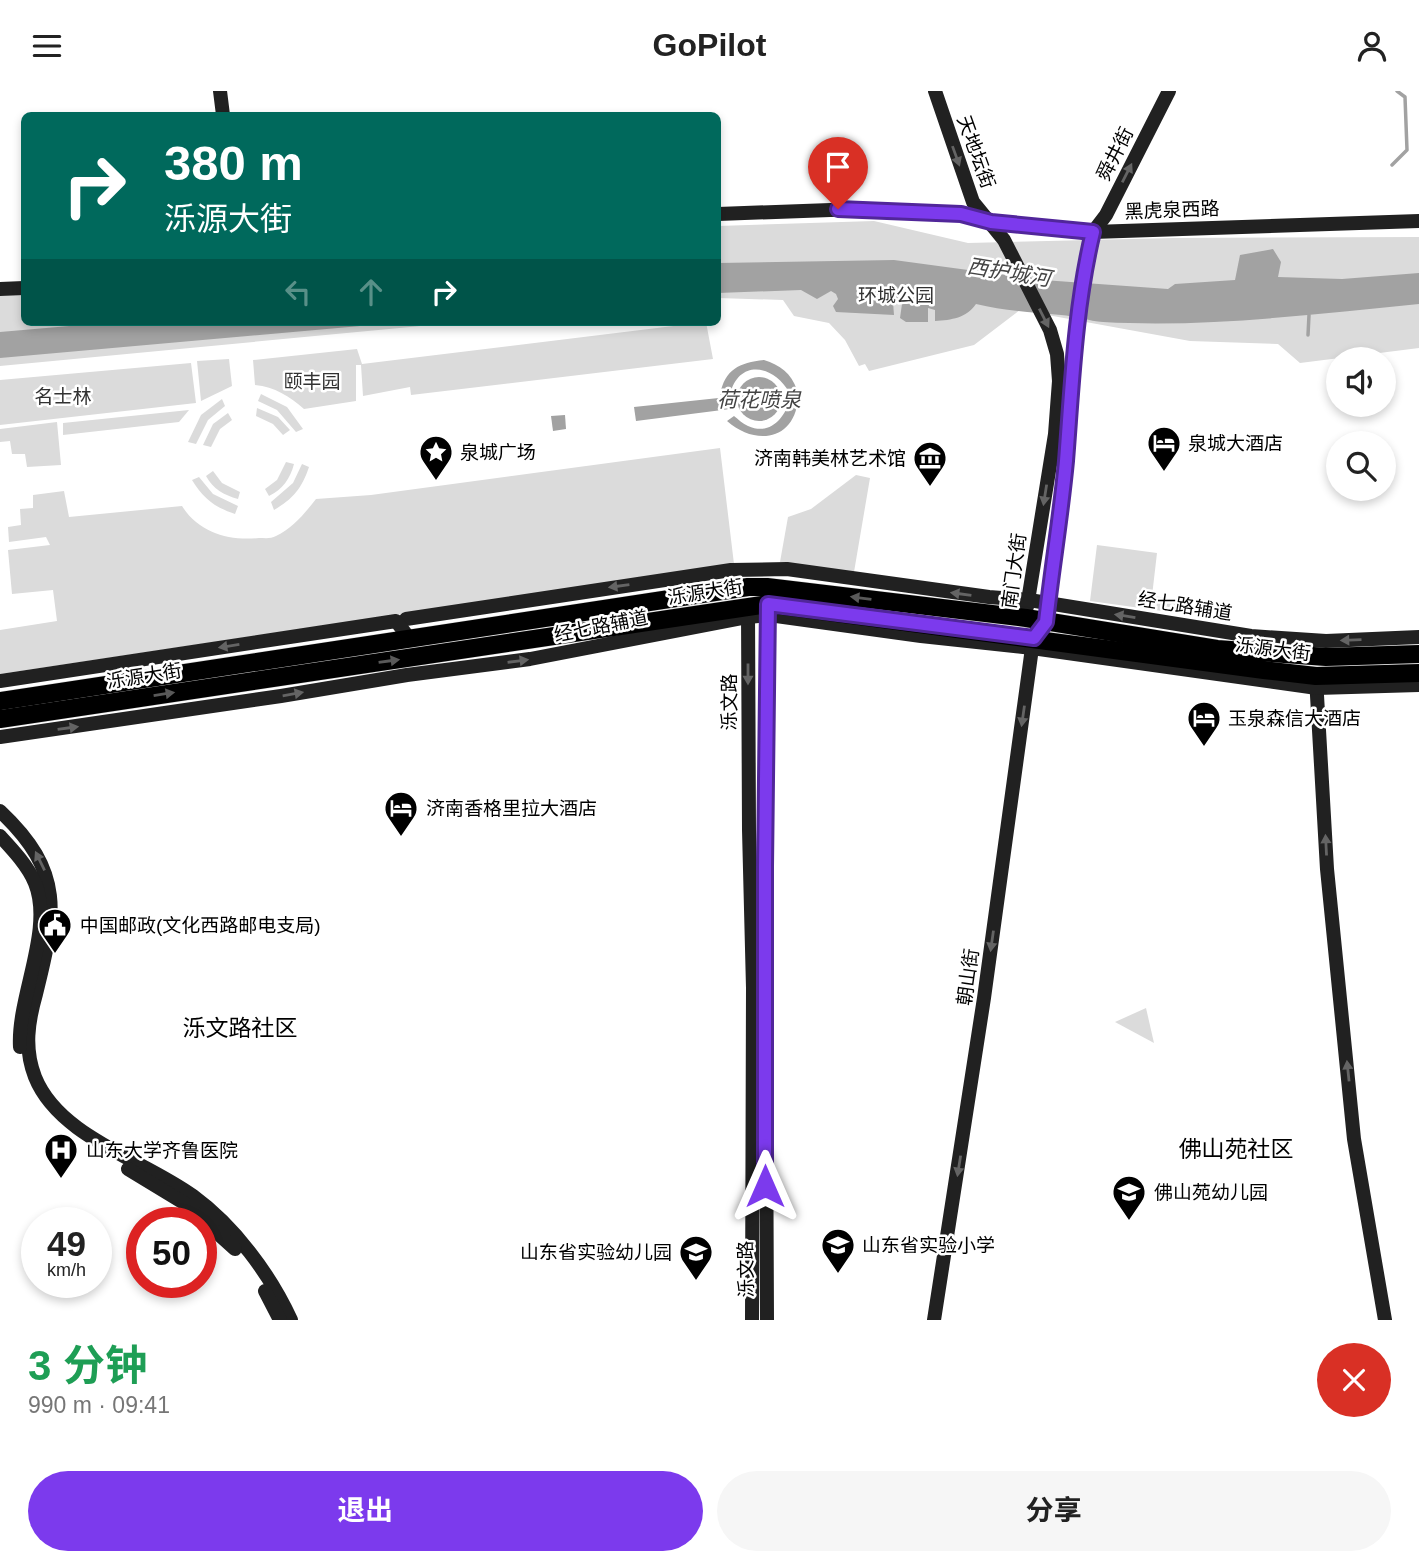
<!DOCTYPE html>
<html lang="zh">
<head>
<meta charset="utf-8">
<style>
  :root { --surface:#fff; --page:#f6f6f6; --text:#222; --muted:#767676; --accent:#7c3aed }
  body { margin:0; font-family:Arial,"Noto Sans SC",sans-serif; background:var(--page); color:var(--text); height:100vh; display:flex; flex-direction:column; font-size:26px; white-space:nowrap }
  * { box-sizing:border-box; margin:0 }
  p { font-size:23px; color:var(--muted) }
  .icon { flex:none; width:38px; height:38px; fill:none; stroke:currentColor; stroke-width:2; stroke-linecap:round; stroke-linejoin:round }
  .map { position:relative; height:1229px; overflow:hidden }
  .side { display:flex; flex-direction:column; background:var(--surface); flex:1 }
  .side>* { flex:none }
  .hud { position:absolute; left:21px; top:21px; width:700px; height:214px; border-radius:10px; box-shadow:0 4px 10px #0003; background:#00695c; color:#fff; overflow:hidden }
  .buttons { position:absolute; left:1326px; top:256px; display:grid; gap:14px }
  .buttons a { display:grid; place-items:center; width:70px; height:70px; border-radius:50%; background:var(--surface); box-shadow:0 4px 10px #0003; font-size:35px }
  .speed { position:absolute; left:21px; top:1116px; display:flex; gap:14px; font-size:35px; font-weight:700; text-align:center }
  .speed>* { display:grid; place-content:center; width:91px; height:91px; border-radius:50%; background:var(--surface); box-shadow:0 4px 10px #0003; line-height:1 }
  .speed small { font-size:18px; font-weight:400 }
  .speed .limit { border:10px solid #d22; background:#fff; color:#111 }
  .pin { position:absolute; display:grid; place-items:center; width:60px; height:60px; color:#fff; margin:-72px -30px; border-radius:50% 50% 50% 0; rotate:-45deg; box-shadow:0 0 7px #0007 }
  .pin .icon { rotate:45deg }
  .me { position:absolute; width:77px; margin:-38px; rotate:0deg; stroke-linejoin:round; filter:drop-shadow(0 0 5px #0008) }
  .turn { display:flex; align-items:center; gap:24px; height:147px; padding:0 28px; font-size:32px }
  .turn .icon { width:91px; height:91px; stroke-width:2.5 }
  .turn b { display:block; font-size:49px; line-height:60px }
  .lanes { display:flex; align-items:center; height:66px; padding:0 28px; background:#0003; justify-content:center; gap:35px; direction:ltr }
  .lanes .off { opacity:.35 }
  .round { display:grid; place-items:center; flex:none; width:74px; height:74px; border-radius:37px; background:var(--page) }
  .headline { display:flex; align-items:center; justify-content:space-between; height:119px; padding:0 28px }
  h1 { font-size:42px; font-weight:700; line-height:52px; color:#1e9e55 }
  .primary-button { display:flex; gap:14px; margin-top:auto; padding:14px 28px }
  .primary-button a { flex:1; height:80px; border-radius:42px; background:var(--accent); color:#fff; font-size:28px; font-weight:700; line-height:80px; text-align:center }
  .primary-button a+a { background:var(--page); color:var(--text) }
  header { display:flex; justify-content:space-between; align-items:center; height:91px; padding:0 28px; background:var(--surface); font-size:32px; font-weight:700 }
  .map>svg:first-child { display:block }
  .green { fill:#dbdbdb }
  .water { fill:#a2a2a2 }
  .lines { fill:none; stroke-linecap:round; stroke-linejoin:round }
  .stream { stroke:#a2a2a2; stroke-width:3.5 }
  .primary-casing { stroke:#dbdbdb; stroke-width:19 }
  .secondary { stroke:#212121; stroke-width:14 }
  .primary { stroke:#000; stroke-width:18 }
  .oneway { fill:#646464 }
  .oneway2 { fill:#595959 }
  .route-casing { stroke:#51269a; stroke-width:18 }
  .route { stroke:#7c3aed; stroke-width:12 }
  .labels { text-anchor:middle; dominant-baseline:central; stroke-width:5; stroke-linejoin:round; paint-order:stroke }
  .street-label { font-size:19px; fill:#000; stroke:#fff }
  .park-label { font-size:19px; fill:#323232; stroke:#fff }
  .poi-label { font-size:19px; fill:#000; stroke:#fff; text-anchor:start }
  .water-label { font-size:21px; font-style:italic; fill:#434343; stroke:#fff }
  .quarter-label { font-size:23px; fill:#000; stroke:#fff }
</style>
</head>
<body>
<header><svg class="icon" aria-label="menu" viewBox="0 0 24 24"><path d="M4 6h16M4 12h16M4 18h16"/></svg>GoPilot<svg class="icon" aria-label="person" viewBox="0 0 24 24"><circle cx="12" cy="8" r="4"/><path d="M4 21q1-7 8-7t8 7"/></svg></header>
<div class="map">
<svg width="1419" height="1229" viewBox="0 0 1419 1229">
  <rect width="100%" height="100%" fill="#fff"/>
  <g class="green">
    <path d="M874 130 968 152 1173 147 1419 146V257L1300 272 1278 253 1190 250 1020 219 974 254 869 280 865 273 859 275 845 249 829 232 794 225 783 209 718 207V135Z"/>
    <path d="M24 202V231H463L0 275V205Z"/>
    <path d="M706 231 713 268 411 304 410 296 363 305 361 274H356V310L304 318C289 305 275 296 255 294L253 269 357 258 362 273Z"/>
    <path d="M229 268 232 295 201 310 197 270Z"/>
    <path d="M191 272 196 312 0 334V289Z"/>
    <path d="M261 303 287 316 303 338 296 341 277 319 258 310Z"/>
    <path d="M222 308 225 315 208 329 196 353 188 351 201 324Z"/>
    <path d="M257 317 278 326 290 339 283 344 273 333 256 325Z"/>
    <path d="M189 319 179 331 63 344V332Z"/>
    <path d="M228 322 232 329 220 338 211 356 203 354 213 333Z"/>
    <path d="M57 331 61 374 27 376 25 363H12L10 350 0 351V338Z"/>
    <path d="M720 357 734 473 0 583V539L57 530 53 499 12 503 8 459 50 454 46 446 9 451 8 436 21 434 20 418 33 417V404L64 400 69 426 182 415C199 442 229 450 259 447 265 447 271 448 276 445 293 437 305 422 316 408L371 404Z"/>
    <path d="M286 371 294 373C290 388 283 398 269 405L265 398 277 389Z"/>
    <path d="M302 373 309 376C302 397 293 408 274 419L271 411 293 392Z"/>
    <path d="M213 380 222 392 240 401 238 408C224 404 213 398 206 385Z"/>
    <path d="M856 384 870 387 854 481 780 471 788 426 811 418Z"/>
    <path d="M199 386 213 403 238 415 235 423C214 416 203 407 192 389Z"/>
    <path d="M1097 454 1157 462 1152 505 1186 509 1184 523 1090 510Z"/>
    <path d="M1146 917 1154 952 1115 931Z"/>
  </g>
  <g class="water">
    <path d="M1273 158 1281 171 1278 186 1342 188 1419 182V213C1315 223 1208 237 1103 231 1089 230 1075 225 1061 224 1032 221 1004 220 976 213 966 227 952 229 935 230V219L928 217V231H906L900 227 902 213 893 211 894 224 836 221 833 215 838 208 836 203 831 200 817 208 801 199 718 202V172L894 169 1043 189 1168 198 1175 193 1235 189 1240 164Z"/>
    <path d="M115 231H405L0 267V241Z"/>
    <path d="M764 269C780 274 791 282 797 299L789 301C773 273 738 268 730 304H720C725 278 739 272 764 269Z"/>
    <circle cx="759" cy="308" r="22"/>
    <path d="M728 306 730 318 636 330 634 316Z"/>
    <path d="M798 307C795 350 755 355 727 330L734 325C738 328 743 333 748 335 770 345 785 327 790 308Z"/>
    <path d="M565 324 566 338 553 340 551 325Z"/>
  </g>
  <g class="lines">
    <g class="stream">
      <path d="M1392 74 1407 59 1405 6 1397 0"/>
      <path d="M1308 244 1309 224"/>
    </g>
    <defs>
      <g id="primary">
        <path d="M0 610 748 496H767L1026 527 1217 558 1326 566 1419 563"/>
        <path d="M0 628 768 513 1264 579 1316 585 1419 582"/>
      </g>
    </defs>
    <use href="#primary" class="primary-casing"/>
    <g class="secondary">
      <path d="M220 0 223 24"/>
      <path d="M935 0 973 111 1004 149 1050 239 1057 263 1059 290 1055 343 1027 516"/>
      <path d="M718 123 858 118 961 123 991 131 1093 141 1419 130"/>
      <path d="M0 198 24 197"/>
      <path d="M748 520 749 739 753 897 752 1229"/>
      <path d="M406 528 731 479 787 478 989 506 1029 509 1251 545 1326 550 1419 546"/>
      <path d="M1316 587 1327 778 1354 1048 1385 1229"/>
      <path d="M0 590 396 530 409 547"/>
      <path d="M0 646 281 605 407 584 530 568 748 526 769 524 921 545 1032 557 1317 597 1419 594"/>
      <path d="M0 720C65 781 56 823 36 903 28 931 24 958 35 986 59 1046 144 1069 193 1105 234 1135 270 1183 291 1229"/>
      <path d="M0 745C13 759 28 775 35 792 54 839 17 906 20 956"/>
      <path d="M128 1078 184 1112 235 1158"/>
      <path d="M265 1200 280 1229"/>
      <path d="M767 1229 765 775 769 516"/>
      <path d="M934 1229 984 907 1032 557 1034 547 1046 531 1064 385 1075 248 1086 171 1093 141 1106 124 1169 0"/>
    </g>
    <use href="#primary" class="primary"/>
  </g>
  <defs><path id="oneway-solid" d="M-6-.8H1V-3.2L6.5 0L1 3.2V.8H-6Z" transform="scale(1.75)"/></defs>
  <g class="oneway">
    <use href="#oneway-solid" transform="translate(956 65) rotate(70)"/>
    <use href="#oneway-solid" transform="translate(1127 82) rotate(-63)"/>
    <use href="#oneway-solid" transform="translate(1044 227) rotate(63)"/>
    <use href="#oneway-solid" transform="translate(1045 404) rotate(99)"/>
    <use href="#oneway-solid" transform="translate(619 495) rotate(172)"/>
    <use href="#oneway-solid" transform="translate(961 503) rotate(-172)"/>
    <use href="#oneway-solid" transform="translate(1125 525) rotate(-171)"/>
    <use href="#oneway-solid" transform="translate(1351 549) rotate(178)"/>
    <use href="#oneway-solid" transform="translate(229 555) rotate(171)"/>
    <use href="#oneway-solid" transform="translate(518 570) rotate(-7)"/>
    <use href="#oneway-solid" transform="translate(748 583) rotate(90)"/>
    <use href="#oneway-solid" transform="translate(293 603) rotate(-10)"/>
    <use href="#oneway-solid" transform="translate(1023 625) rotate(98)"/>
    <use href="#oneway-solid" transform="translate(68 637) rotate(-8)"/>
    <use href="#oneway-solid" transform="translate(1326 754) rotate(-93)"/>
    <use href="#oneway-solid" transform="translate(40 770) rotate(-116)"/>
    <use href="#oneway-solid" transform="translate(992 850) rotate(98)"/>
    <use href="#oneway-solid" transform="translate(1348 980) rotate(-96)"/>
    <use href="#oneway-solid" transform="translate(959 1075) rotate(99)"/>
  </g>
  <g class="oneway2">
    <use href="#oneway-solid" transform="translate(861 507) rotate(-173)"/>
    <use href="#oneway-solid" transform="translate(389 570) rotate(-8)"/>
    <use href="#oneway-solid" transform="translate(164 603) rotate(-9)"/>
  </g>
  <g class="lines">
    <defs>
      <path id="route" d="M765 1095V775L768 513 1034 547 1046 531C1052 477 1061 424 1066 370 1072 294 1075 216 1093 141L991 131 961 123 838 118"/>
    </defs>
    <use href="#route" class="route-casing"/>
    <use href="#route" class="route"/>
  </g>
  <defs>
    <symbol id="hotel-pin" viewBox="-11 -11 22 30"><path d="M0 17L-7.5 6A9.5 9.5 0 1 1 7.5 6Z" fill="#000" stroke="#fff"/><path d="M-6-4.5h1.5V1H6V5H4.5V3h-9V5H-6ZM-4 0a1.8 1.8 0 1 1 3.6 0ZM.5 0V-2.5h3Q6-2.5 6 0Z" fill="#fff"/></symbol>
    <symbol id="sight-pin" viewBox="-11 -11 22 30"><path d="M0 17L-7.5 6A9.5 9.5 0 1 1 7.5 6Z" fill="#000" stroke="#fff"/><path d="M0-6L1.8-2.2L6-1.7L2.9 1.2L3.7 5.4L0 3.3L-3.7 5.4L-2.9 1.2L-6-1.7L-1.8-2.2Z" fill="#fff"/></symbol>
    <symbol id="museum-pin" viewBox="-11 -11 22 30"><path d="M0 17L-7.5 6A9.5 9.5 0 1 1 7.5 6Z" fill="#000" stroke="#fff"/><path d="M0-6L6-3V-2H-6V-3ZM-5-1h2V3h-2ZM-1-1h2V3h-2ZM3-1h2V3H3ZM-6 4H6V6H-6Z" fill="#fff"/></symbol>
    <symbol id="civic-pin" viewBox="-11 -11 22 30"><path d="M0 17L-7.5 6A9.5 9.5 0 1 1 7.5 6Z" fill="#000" stroke="#fff"/><path d="M-.6-6.5H3V-4.5H.6V-3L4-1V1h2V6H-6V1h2V-1L-.6-3ZM-1.2 2.5V6h2.4V2.5Z" fill="#fff"/></symbol>
    <symbol id="hospital-pin" viewBox="-11 -11 22 30"><path d="M0 17L-7.5 6A9.5 9.5 0 1 1 7.5 6Z" fill="#000" stroke="#fff"/><path d="M-5-5h3v3.5h4V-5h3V5h-3V1.5h-4V5h-3Z" fill="#fff"/></symbol>
    <symbol id="school-pin" viewBox="-11 -11 22 30"><path d="M0 17L-7.5 6A9.5 9.5 0 1 1 7.5 6Z" fill="#000" stroke="#fff"/><path d="M0-5L7-2L0 1L-7-2ZM-4 1L0 2.5L4 1V4Q0 6-4 4Z" fill="#fff"/></symbol>
  </defs>
  <g fill-rule="evenodd">
    <use href="#hotel-pin" x="1145" y="333" width="38" height="52"/>
    <use href="#sight-pin" x="417" y="342" width="38" height="52"/>
    <use href="#museum-pin" x="911" y="348" width="38" height="52"/>
    <use href="#hotel-pin" x="1185" y="608" width="38" height="52"/>
    <use href="#hotel-pin" x="382" y="698" width="38" height="52"/>
    <use href="#civic-pin" x="36" y="815" width="38" height="52"/>
    <use href="#hospital-pin" x="42" y="1040" width="38" height="52"/>
    <use href="#school-pin" x="1110" y="1082" width="38" height="52"/>
    <use href="#school-pin" x="819" y="1135" width="38" height="52"/>
    <use href="#school-pin" x="677" y="1142" width="38" height="52"/>
  </g>
  <g class="labels">
    <g class="street-label">
      <text transform="translate(976 61) rotate(70)">天地坛街</text>
      <text transform="translate(1115 63) rotate(-63)">舜井街</text>
      <text transform="translate(1172 119) rotate(-2)">黑虎泉西路</text>
      <text transform="translate(1014 480) rotate(-82)">南门大街</text>
      <text transform="translate(705 501) rotate(-9)">泺源大街</text>
      <text transform="translate(1185 515) rotate(9)">经七路辅道</text>
      <text transform="translate(601 535) rotate(-11)">经七路辅道</text>
      <text transform="translate(1273 558) rotate(7)">泺源大街</text>
      <text transform="translate(144 585) rotate(-9)">泺源大街</text>
      <text transform="translate(729 611) rotate(-90)">泺文路</text>
      <text transform="translate(968 886) rotate(-82)">朝山街</text>
      <text transform="translate(746 1178) rotate(-91)">泺文路</text>
    </g>
    <g class="park-label">
      <text x="896" y="204">环城公园</text>
      <text x="312" y="290">颐丰园</text>
      <text x="63" y="305">名士林</text>
    </g>
    <g class="poi-label">
      <text x="1188" y="352">泉城大酒店</text>
      <text x="460" y="361">泉城广场</text>
      <text x="906" y="367" text-anchor="end">济南韩美林艺术馆</text>
      <text x="1228" y="627">玉泉森信大酒店</text>
      <text x="426" y="717">济南香格里拉大酒店</text>
      <text x="80" y="834">中国邮政(文化西路邮电支局)</text>
      <text x="86" y="1059">山东大学齐鲁医院</text>
      <text x="1154" y="1101">佛山苑幼儿园</text>
      <text x="862" y="1154">山东省实验小学</text>
      <text x="672" y="1161" text-anchor="end">山东省实验幼儿园</text>
    </g>
    <g class="water-label">
      <text transform="translate(1009 181) rotate(9)">西护城河</text>
      <text x="759" y="308">荷花喷泉</text>
    </g>
    <g class="quarter-label">
      <text x="240" y="937">泺文路社区</text>
      <text x="1236" y="1058">佛山苑社区</text>
    </g>
  </g>
</svg>
<div class="buttons">
<a><svg class="icon" aria-label="sound" viewBox="0 0 24 24"><path d="M4 9h4l5-4v14l-5-4H4zM17 9q2 3 0 6"/></svg></a>
<a><svg class="icon" aria-label="search" viewBox="0 0 24 24"><circle cx="10" cy="10" r="6"/><path d="M15 15l6 6"/></svg></a>
</div>
<div class="speed"><div>49<small>km/h</small></div><div class="limit">50</div></div>
<div class="pin" style="left:838px;top:118px;background:#d93025"><svg class="icon" aria-label="arrive" viewBox="0 0 24 24"><path d="M6 21V4h12l-3 4 3 4H6"/></svg></div>
<svg class="me" style="left:765px;top:1095px" viewBox="-20 -20 40 40"><path d="M0-17L14 15 0 8-14 15z" fill="#7c3aed" stroke="#fff" stroke-width="4"/></svg>
<div class="hud">
<div class="turn"><svg class="icon" aria-label="right" viewBox="0 0 24 24"><path d="M7 20v-9h11M14 6l5 5-5 5"/></svg><div><b>380 m</b>泺源大街</div></div>
<div class="lanes"><svg class="icon off" aria-label="left" viewBox="0 0 24 24"><path d="M17 20v-9H6M10 6l-5 5 5 5"/></svg><svg class="icon off" aria-label="ahead" viewBox="0 0 24 24"><path d="M12 20V5M6 11l6-6 6 6"/></svg><svg class="icon" aria-label="right" viewBox="0 0 24 24"><path d="M7 20v-9h11M14 6l5 5-5 5"/></svg></div>
</div>
</div>
<section class="side">
<div class="headline"><div><h1>3 分钟</h1><p>990 m · 09:41</p></div><a class="round" style="background:#d93025;color:#fff"><svg class="icon" aria-label="close" viewBox="0 0 24 24"><path d="M6 6l12 12M18 6L6 18"/></svg></a></div>
<div class="primary-button"><a>退出</a><a>分享</a></div>
</section>
</body>
</html>
